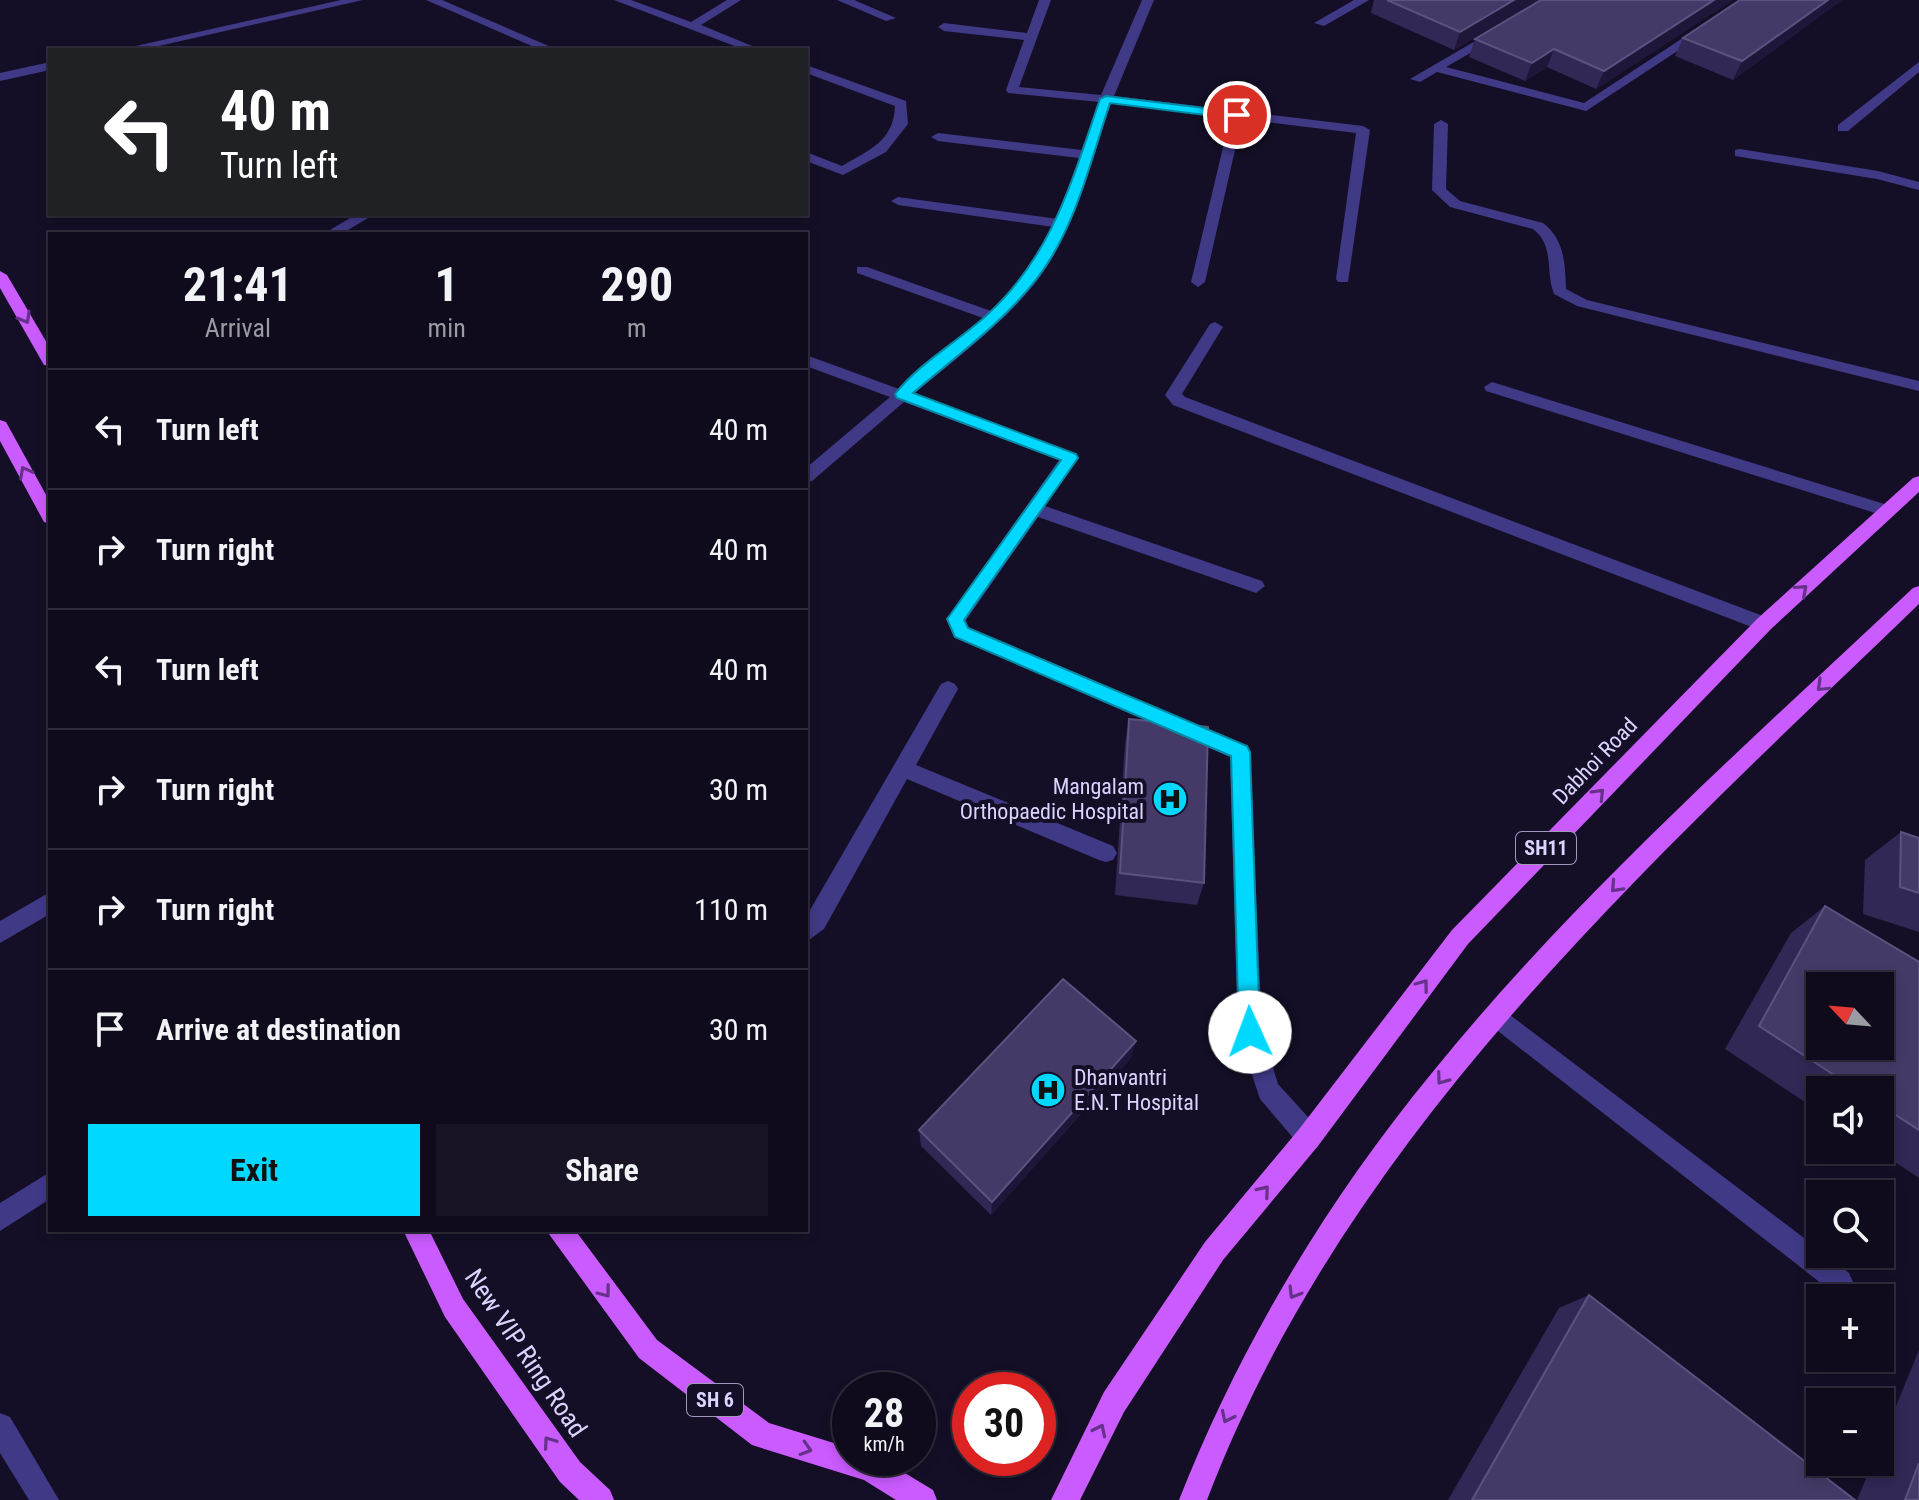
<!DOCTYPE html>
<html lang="en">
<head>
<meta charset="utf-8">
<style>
  :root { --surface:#0f0b1c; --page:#181425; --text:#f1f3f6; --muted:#9b9ba3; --line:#2f2b3b; --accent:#00d8ff }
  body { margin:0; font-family:"Roboto Condensed",sans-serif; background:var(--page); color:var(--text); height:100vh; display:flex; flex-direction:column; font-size:30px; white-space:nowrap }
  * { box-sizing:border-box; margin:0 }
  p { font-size:26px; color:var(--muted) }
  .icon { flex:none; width:44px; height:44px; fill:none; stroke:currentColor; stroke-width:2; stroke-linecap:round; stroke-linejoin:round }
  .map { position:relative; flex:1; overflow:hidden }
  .details { position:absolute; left:48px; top:232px; width:760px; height:1000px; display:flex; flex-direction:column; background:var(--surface); border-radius:0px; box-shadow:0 4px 12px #0003,0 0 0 2px var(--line) }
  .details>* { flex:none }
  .hud { position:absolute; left:48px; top:48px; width:760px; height:168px; border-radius:0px; box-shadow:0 4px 12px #0003,0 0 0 2px var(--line); background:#202124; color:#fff; overflow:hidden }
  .needle { width:52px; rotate:296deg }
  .tools { position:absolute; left:1806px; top:972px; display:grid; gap:16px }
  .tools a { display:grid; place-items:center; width:88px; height:88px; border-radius:0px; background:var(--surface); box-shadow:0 4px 12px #0003,0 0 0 2px var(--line); font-size:40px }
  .speed { position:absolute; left:832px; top:1372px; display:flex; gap:16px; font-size:40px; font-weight:700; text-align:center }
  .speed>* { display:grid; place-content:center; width:104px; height:104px; border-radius:50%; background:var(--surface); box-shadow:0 4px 12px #0003,0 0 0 2px var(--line); line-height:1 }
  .speed small { font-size:20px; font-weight:400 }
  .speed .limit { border:12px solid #d22; background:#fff; color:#111 }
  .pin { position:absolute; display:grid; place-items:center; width:68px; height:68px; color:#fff; margin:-34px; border:4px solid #fff; border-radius:50%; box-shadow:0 2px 8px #0007 }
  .me { position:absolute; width:88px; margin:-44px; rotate:358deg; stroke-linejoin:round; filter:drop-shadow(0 0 6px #0008) }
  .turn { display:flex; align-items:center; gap:28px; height:168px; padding:0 40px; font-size:36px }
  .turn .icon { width:104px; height:104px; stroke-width:2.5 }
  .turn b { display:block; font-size:56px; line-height:68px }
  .eta { display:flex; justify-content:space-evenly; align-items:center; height:136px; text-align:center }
  .eta b { font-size:48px; font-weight:700; line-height:56px }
  .cta { display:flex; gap:16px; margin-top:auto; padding:16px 40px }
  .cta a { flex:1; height:92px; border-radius:0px; background:var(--accent); color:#111; font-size:32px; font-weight:700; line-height:92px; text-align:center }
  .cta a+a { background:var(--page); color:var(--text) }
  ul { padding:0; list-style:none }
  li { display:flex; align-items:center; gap:24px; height:120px; padding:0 40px; border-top:2px solid var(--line) }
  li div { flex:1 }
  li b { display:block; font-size:30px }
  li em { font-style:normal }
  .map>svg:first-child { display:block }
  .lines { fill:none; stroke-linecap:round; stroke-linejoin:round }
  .minor { fill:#403986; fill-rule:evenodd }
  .major { fill:#ca5bff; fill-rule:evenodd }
  .wall { fill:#332755 }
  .shaded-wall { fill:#1f163a }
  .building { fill:#453a67; stroke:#5c527f; stroke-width:2; fill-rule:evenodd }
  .oneway { stroke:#663188 }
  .route { fill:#00d8ff; stroke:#008ca6; stroke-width:2 }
  .labels { text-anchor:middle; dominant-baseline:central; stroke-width:8; stroke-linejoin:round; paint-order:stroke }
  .shield { fill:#140f26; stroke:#9f99be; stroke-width:2 }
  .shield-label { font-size:20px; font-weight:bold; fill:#dbd4ff }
  .street-label { font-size:22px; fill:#dbd4ff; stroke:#140f26 }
  .poi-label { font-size:22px; fill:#dbd4ff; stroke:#140f26; text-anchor:end }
  .near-street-label { font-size:26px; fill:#dbd4ff; stroke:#140f26 }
</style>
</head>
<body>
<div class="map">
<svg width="1919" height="1500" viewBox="0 0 1919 1500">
  <rect width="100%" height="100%" fill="#140f26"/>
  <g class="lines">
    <g class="minor">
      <path d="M341 0H363L141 50H118Z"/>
      <path d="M426 0H442L558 50H541Z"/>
      <path d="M614 0H631L691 22 727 0H741L701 25 762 50H745Z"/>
      <path d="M837 0H854L896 18 886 21Z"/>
      <path d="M1039 0H1051L1019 87 1101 95 1142 0H1154L1114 96 1363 126 1370 130 1348 282H1338L1336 279 1356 133 1242 119 1205 282 1198 287 1191 282 1230 118 1111 103C1091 162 1076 227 1039 278 1005 323 956 358 914 394L1076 454 1078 458 1045 506 1262 581 1265 586 1256 593 1038 517 966 620 968 627 1247 746 1250 752 1262 1032 1278 1084 1318 1128 1321 1137 1318 1146 1309 1149 1300 1146 1260 1099 1238 1032 1230 757 954 637 947 619 1059 460 904 402 812 481 806 483V468L890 397 806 366V355L899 389 983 318 857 273V267H867L991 311 1027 273 1054 227 898 205 891 201 898 197 1058 219 1079 158 938 141 931 137 938 133 1082 150 1099 102 1008 93 1006 90 1024 40 944 31 938 27 944 23 1027 33Z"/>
      <path d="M1354 0H1369L1324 26 1314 23Z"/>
      <path d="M1496 29 1500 30V36L1446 67 1584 103 1695 30 1705 33 1586 111 1437 72 1420 82 1410 79Z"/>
      <path d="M50 62V70L0 81V73Z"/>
      <path d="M1919 62V72L1848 131H1838V125Z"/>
      <path d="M806 65 906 101 908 124 886 152 843 175 806 161V152L842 166C869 150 894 141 895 106L806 73Z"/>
      <path d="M1441 120 1448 124 1446 189 1460 201 1543 223C1565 240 1565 264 1566 289L1587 300 1919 381V391L1577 306 1554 294C1545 271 1555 246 1533 229L1450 207 1432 190 1434 124Z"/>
      <path d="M1740 149 1878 171 1919 182V190L1877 179 1735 156V150Z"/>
      <path d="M357 214H375L341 234H323Z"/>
      <path d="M1215 322 1223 327 1182 394 1185 397 1771 619 1773 624 1771 629H1757L1173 405 1165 395 1210 324Z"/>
      <path d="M1492 382 1894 507 1897 511 1888 517 1486 391 1484 387Z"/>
      <path d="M948 681 955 684 958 689 916 765 1113 846 1117 853 1113 860 1106 862 1099 860 907 779 824 929 806 942V917L941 684Z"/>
      <path d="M50 892V914L0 943V921Z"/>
      <path d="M1497 1005 1820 1250V1254H1825L1849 1273 1853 1282 1849 1291 1840 1295 1831 1291 1489 1024 1486 1016 1489 1008Z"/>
      <path d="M50 1172V1199L0 1231V1203Z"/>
      <path d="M0 1413 10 1417 59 1500H29L0 1453Z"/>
    </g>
    <g class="major">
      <path d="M0 271 7 275 50 348V366L44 365 0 288Z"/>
      <path d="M0 420 6 422 50 502V524L44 522 0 441Z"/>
      <path d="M1919 476V492L1771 629 1468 944 1318 1146 1223 1260 1124 1412 1080 1500H1051L1104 1392 1205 1242 1300 1128 1452 930 1757 619 1913 478Z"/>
      <path d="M1919 586V604C1645 868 1346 1135 1207 1500H1179C1239 1347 1326 1202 1431 1074 1574 897 1747 744 1913 588Z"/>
      <path d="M403 1230H429L463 1299 580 1462 610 1490 614 1500H579L560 1482 445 1317Z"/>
      <path d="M546 1230H575L657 1340 769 1423 850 1448V1458H880L933 1490 937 1500H896L864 1480 752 1445 639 1358Z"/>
    </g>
  </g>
  <g class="wall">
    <path d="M1374 0H1538L1454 50 1371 13Z"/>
    <path d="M1541 0H1733L1596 89 1547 67 1525 81 1469 57 1475 39Z"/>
    <path d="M1740 0H1842L1733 80 1675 56 1683 38Z"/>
    <path d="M1129 719 1204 883 1197 905 1115 895 1125 743Z"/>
    <path d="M1901 832 1919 838V932L1863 914 1865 860Z"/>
    <path d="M1825 906 1919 962V1178L1877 1150H1880V1090H1820V1112L1725 1049 1791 933Z"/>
    <path d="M1136 1041 1130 1059 991 1215 921 1146 919 1130Z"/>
    <path d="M1589 1295 1855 1500H1448L1559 1308Z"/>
    <path d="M1919 1350V1500H1857L1873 1462H1880V1445Z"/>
  </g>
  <g class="shaded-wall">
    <path d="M1514 0H1538L1454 50 1460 32Z"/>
    <path d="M1714 0H1733L1596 89 1604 71Z"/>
    <path d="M1828 0H1842L1733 80 1742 61Z"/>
    <path d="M1554 49 1547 67 1525 81 1532 63Z"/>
    <path d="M1136 1041 1130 1059 991 1215 992 1202Z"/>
  </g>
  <g class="building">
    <path d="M1387 0H1514L1460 32Z"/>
    <path d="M1541 0H1714L1604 71 1554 49 1532 63 1475 39Z"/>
    <path d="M1740 0H1828L1742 61 1683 38Z"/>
    <path d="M1129 719 1208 727 1204 883 1120 873Z"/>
    <path d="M1901 832 1919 838V893L1900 887Z"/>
    <path d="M1825 906 1919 962V1130L1880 1105V1090H1857L1759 1026ZM1820 986H1880V1046H1820Z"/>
    <path d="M1063 979 1136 1041 992 1202 919 1130Z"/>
    <path d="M1589 1295 1855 1500H1472Z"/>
    <path d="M1919 1463V1500H1905Z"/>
  </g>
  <defs><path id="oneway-chevron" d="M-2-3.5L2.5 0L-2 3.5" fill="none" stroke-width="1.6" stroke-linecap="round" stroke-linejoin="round" transform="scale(2)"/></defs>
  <g class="oneway">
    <use href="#oneway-chevron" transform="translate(25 318) rotate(60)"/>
    <use href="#oneway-chevron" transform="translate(25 472) rotate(-118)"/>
    <use href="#oneway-chevron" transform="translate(1802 590) rotate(-42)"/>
    <use href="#oneway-chevron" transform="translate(1822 686) rotate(136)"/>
    <use href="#oneway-chevron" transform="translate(1599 794) rotate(-46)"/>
    <use href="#oneway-chevron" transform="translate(1616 887) rotate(133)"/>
    <use href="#oneway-chevron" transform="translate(1423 985) rotate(-53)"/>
    <use href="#oneway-chevron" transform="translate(1442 1079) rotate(126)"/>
    <use href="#oneway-chevron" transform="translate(1264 1191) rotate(-50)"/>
    <use href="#oneway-chevron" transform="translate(605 1292) rotate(53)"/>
    <use href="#oneway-chevron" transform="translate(1294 1293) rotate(121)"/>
    <use href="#oneway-chevron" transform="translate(1227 1417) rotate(116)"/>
    <use href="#oneway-chevron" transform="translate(1100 1430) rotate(-64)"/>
    <use href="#oneway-chevron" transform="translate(549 1442) rotate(-125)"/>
    <use href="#oneway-chevron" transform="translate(806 1449) rotate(17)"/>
  </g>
  <path class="route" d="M1106 96 1237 112 1243 115 1237 119 1110 103C1090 162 1076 227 1038 277 1004 322 955 357 913 393L1076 454 1078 458 964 620 968 628 1247 746 1250 752 1260 1032 1257 1039 1250 1042 1242 1039 1239 1032 1231 756 955 637 947 619 950 615 1061 460 897 398 895 394C919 363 959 341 988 314 1053 254 1072 180 1100 99Z"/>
  <defs>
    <symbol id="hospital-disc" viewBox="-11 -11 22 22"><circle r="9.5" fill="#00d8ff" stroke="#140f26"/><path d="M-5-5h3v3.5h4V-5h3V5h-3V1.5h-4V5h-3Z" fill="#111"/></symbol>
  </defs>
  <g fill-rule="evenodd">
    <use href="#hospital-disc" x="1150" y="779" width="40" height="40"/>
    <use href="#hospital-disc" x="1028" y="1070" width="40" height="40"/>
  </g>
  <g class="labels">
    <g class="shield">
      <rect x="1516" y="832" width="60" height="32" rx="6"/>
      <rect x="687" y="1384" width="56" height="32" rx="6"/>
    </g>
    <g class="shield-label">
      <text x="1546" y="848">SH11</text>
      <text x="715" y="1400">SH 6</text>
    </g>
    <g class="street-label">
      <text transform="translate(1595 761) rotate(-46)">Dabhoi Road</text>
    </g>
    <g class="poi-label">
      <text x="1144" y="786">Mangalam<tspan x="1144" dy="25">Orthopaedic Hospital</tspan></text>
      <text x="1074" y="1077" text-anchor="start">Dhanvantri<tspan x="1074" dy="25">E.N.T Hospital</tspan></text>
    </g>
    <g class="near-street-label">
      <text transform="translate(526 1353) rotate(56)">New VIP Ring Road</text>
    </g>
  </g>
</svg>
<div class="tools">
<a><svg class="needle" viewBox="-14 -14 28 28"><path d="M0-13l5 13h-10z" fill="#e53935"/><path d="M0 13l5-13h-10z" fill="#9b9ba3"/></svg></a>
<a><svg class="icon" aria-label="sound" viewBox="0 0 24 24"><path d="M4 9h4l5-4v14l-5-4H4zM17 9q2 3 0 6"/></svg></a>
<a><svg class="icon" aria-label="search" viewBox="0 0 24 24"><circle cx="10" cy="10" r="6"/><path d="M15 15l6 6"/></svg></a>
<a>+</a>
<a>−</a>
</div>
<div class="speed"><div>28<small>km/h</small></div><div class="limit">30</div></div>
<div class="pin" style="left:1237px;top:115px;background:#d93025"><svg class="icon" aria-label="arrive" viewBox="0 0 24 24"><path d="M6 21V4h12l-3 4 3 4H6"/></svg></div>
<svg class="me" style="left:1250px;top:1032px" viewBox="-20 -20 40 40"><circle r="19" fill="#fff"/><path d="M0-13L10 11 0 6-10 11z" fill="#00d8ff"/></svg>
<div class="hud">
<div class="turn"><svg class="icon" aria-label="left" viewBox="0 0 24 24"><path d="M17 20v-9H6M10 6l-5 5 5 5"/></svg><div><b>40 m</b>Turn left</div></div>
</div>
<section class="details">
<div class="eta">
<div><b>21:41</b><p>Arrival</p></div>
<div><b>1</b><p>min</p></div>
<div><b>290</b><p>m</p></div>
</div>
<ul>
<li><svg class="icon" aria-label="left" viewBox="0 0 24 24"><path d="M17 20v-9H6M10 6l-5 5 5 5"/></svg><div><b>Turn left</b></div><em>40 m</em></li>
<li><svg class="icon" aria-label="right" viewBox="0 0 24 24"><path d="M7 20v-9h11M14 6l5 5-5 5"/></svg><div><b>Turn right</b></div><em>40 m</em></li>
<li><svg class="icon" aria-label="left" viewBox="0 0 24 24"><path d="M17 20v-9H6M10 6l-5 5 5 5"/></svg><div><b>Turn left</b></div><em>40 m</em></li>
<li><svg class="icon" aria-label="right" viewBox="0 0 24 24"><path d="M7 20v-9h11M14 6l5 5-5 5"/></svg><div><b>Turn right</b></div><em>30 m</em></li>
<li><svg class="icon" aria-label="right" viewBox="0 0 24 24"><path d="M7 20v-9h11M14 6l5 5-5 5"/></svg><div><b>Turn right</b></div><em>110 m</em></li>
<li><svg class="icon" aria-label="arrive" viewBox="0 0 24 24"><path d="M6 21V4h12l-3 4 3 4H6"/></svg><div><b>Arrive at destination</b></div><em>30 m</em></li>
</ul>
<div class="cta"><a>Exit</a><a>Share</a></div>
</section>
</div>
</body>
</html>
